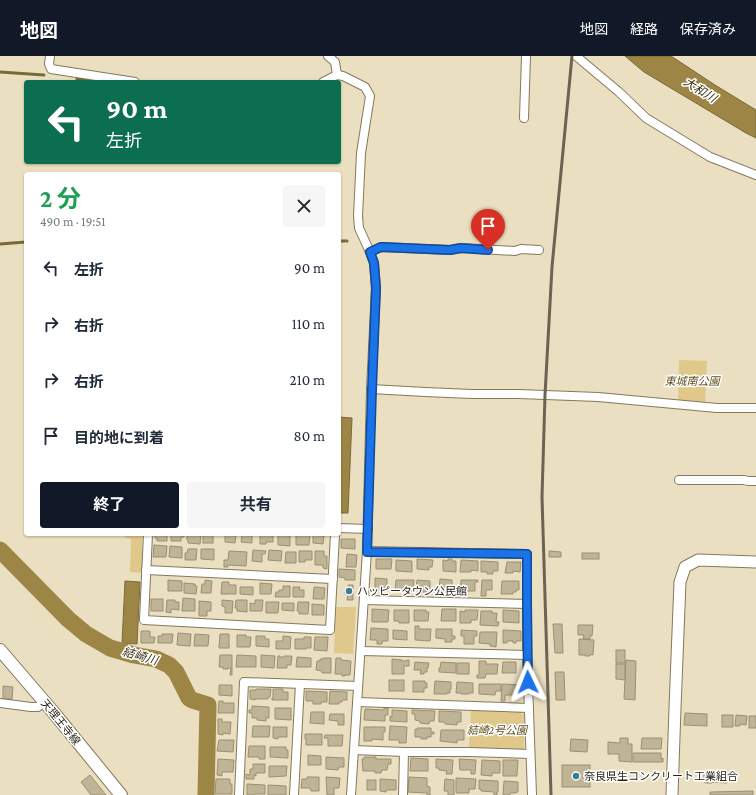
<!DOCTYPE html>
<html lang="ja">
<head>
<meta charset="utf-8">
<style>
  :root { --surface:#fff; --page:#f6f6f7; --text:#1f2937; --muted:#747a83; --accent:#111827 }
  body { margin:0; font-family:"Crimson Pro","Noto Sans JP",serif; background:var(--page); color:var(--text); height:100vh; display:flex; flex-direction:column; font-size:15px; white-space:nowrap }
  * { box-sizing:border-box; margin:0 }
  p { font-size:13px; color:var(--muted) }
  .icon { flex:none; width:22px; height:22px; fill:none; stroke:currentColor; stroke-width:2; stroke-linecap:round; stroke-linejoin:round }
  .map { position:relative; flex:1; overflow:hidden }
  .details { position:absolute; left:24px; top:116px; width:317px; height:364px; display:flex; flex-direction:column; background:var(--surface); border-radius:4px; box-shadow:0 1px 3px #0004 }
  .details>* { flex:none }
  .banner { position:absolute; left:24px; top:24px; width:317px; height:84px; border-radius:4px; box-shadow:0 1px 3px #0004; background:#0b6e4f; color:#fff; overflow:hidden }
  .pin { position:absolute; display:grid; place-items:center; width:34px; height:34px; color:#fff; margin:-41px -17px; border-radius:50% 50% 50% 0; rotate:-45deg; box-shadow:0 0 4px #0007 }
  .pin .icon { rotate:45deg }
  .me { position:absolute; width:44px; margin:-22px; rotate:358deg; stroke-linejoin:round; filter:drop-shadow(0 0 3px #0008) }
  .turn { display:flex; align-items:center; gap:14px; height:84px; padding:0 16px; font-size:18px }
  .turn .icon { width:52px; height:52px; stroke-width:2.5 }
  .turn b { display:block; font-size:28px; line-height:34px }
  .round { display:grid; place-items:center; flex:none; width:42px; height:42px; border-radius:4px; background:var(--page) }
  .head { display:flex; align-items:center; justify-content:space-between; height:68px; padding:0 16px }
  h1 { font-size:24px; font-weight:700; line-height:30px; color:#1e9e55 }
  .button { display:flex; gap:8px; margin-top:auto; padding:8px 16px }
  .button a { flex:1; height:46px; border-radius:4px; background:var(--accent); color:#fff; font-size:16px; font-weight:700; line-height:46px; text-align:center }
  .button a+a { background:var(--page); color:var(--text) }
  ul { padding:0; list-style:none }
  li { display:flex; align-items:center; gap:12px; height:56px; padding:0 16px }
  li div { flex:1 }
  li b { display:block; font-size:15px }
  li em { font-style:normal }
  header { display:flex; align-items:center; gap:24px; box-sizing:border-box; height:56px; padding:0 20px; background:var(--accent); color:#fff }
  header strong { font-size:19px }
  nav { display:flex; gap:22px; margin-inline-start:auto; font-size:14px }
  .map>svg:first-child { display:block }
  .green { fill:#dfc889 }
  .water { fill:#9d8645; stroke:#7a6938 }
  .lines { fill:none; stroke-linecap:round; stroke-linejoin:round }
  .stream { stroke:#7a6938; stroke-width:3 }
  .river { stroke:#9d8645; stroke-width:17 }
  .building { fill:#bfb496; stroke:#9a8f73 }
  .street-casing { stroke:#83795d; stroke-width:10 }
  .secondary-casing { stroke:#83795d; stroke-width:13 }
  .primary-casing { stroke:#83795d; stroke-width:14 }
  .street { stroke:#fff; stroke-width:8 }
  .secondary { stroke:#fff; stroke-width:11 }
  .primary { stroke:#fff; stroke-width:12 }
  .rail { stroke:#6b6452; stroke-width:3 }
  .route-casing { stroke:#114b97; stroke-width:10 }
  .route { stroke:#1a73e8; stroke-width:7 }
  .poi-dot { fill:#3e7c92; stroke:#fff; stroke-width:1.5 }
  .labels { text-anchor:middle; dominant-baseline:central; stroke-width:3; stroke-linejoin:round; paint-order:stroke }
  .park-label { font-size:11px; font-style:italic; fill:#604f1d; stroke:#fff }
  .poi-label { font-size:11px; fill:#282418; stroke:#fff; text-anchor:start }
  .street-label { font-size:11px; fill:#282418; stroke:#fff }
  .water-label { font-size:12px; font-style:italic; fill:#392f11; stroke:#fff }
</style>
</head>
<body>
<header>
<strong>地図</strong>
<nav><a>地図</a><a>経路</a><a>保存済み</a></nav>
</header>
<div class="map">
<svg width="756" height="739" viewBox="0 0 756 739">
  <rect width="100%" height="100%" fill="#eadfc0"/>
  <g class="green">
    <path d="M679 304 707 305 705 348 678 345Z"/>
    <path d="M125 478H142V517L130 516 131 483 125 482Z"/>
    <path d="M336 551H356L353 598 334 597Z"/>
    <path d="M471 654 519 655 524 659V694L469 692Z"/>
  </g>
  <g class="water">
    <path d="M625 0H671L715 29 756 54V82L746 77 644 16Z"/>
    <path d="M339 361 352 362 348 457H339Z"/>
    <path d="M125 525 140 526 137 588 122 587Z"/>
  </g>
  <g class="lines">
    <g class="stream">
      <path d="M0 16 44 19"/>
      <path d="M77 23 98 26"/>
      <path d="M339 185H347"/>
      <path d="M0 188 26 186"/>
    </g>
    <path class="river" d="M0 494 68 563 86 578 110 592 134 599 156 603 169 609 176 616 189 642 192 644 208 649 206 739"/>
  </g>
  <g class="building">
    <path d="M155 478H167V485H157V482H155Z"/>
    <path d="M171 478H184V481H181V485H171Z"/>
    <path d="M187 478H201L200 488 188 487V484H187Z"/>
    <rect x="203" y="478" width="10" height="9"/>
    <path d="M225 478H236L235 487 225 486Z"/>
    <path d="M242 478H252V487L241 486Z"/>
    <path d="M260 478H273V486H266V488H260Z"/>
    <path d="M278 479 290 480V490L278 489Z"/>
    <path d="M296 479H310L309 489H296Z"/>
    <path d="M313 479 324 480 323 488 313 487Z"/>
    <path d="M341 483H355V493L341 492Z"/>
    <path d="M154 489 167 490 166 501H153Z"/>
    <path d="M170 490 182 491V502L169 501Z"/>
    <path d="M188 493H197L196 504H185V497H187Z"/>
    <path d="M201 493H214V504L201 503Z"/>
    <path d="M253 494 266 495 265 498H262V506L252 505Z"/>
    <path d="M269 494 282 495 281 505 268 504Z"/>
    <path d="M229 495 247 496 246 510 228 509V511H224V504H228Z"/>
    <path d="M299 495H312V504H305V506H299Z"/>
    <path d="M315 495H324V500H327V513L323 512V509H315Z"/>
    <path d="M549 495 561 496V501H549Z"/>
    <path d="M286 496H296V507H285Z"/>
    <rect x="582" y="497" width="17" height="6"/>
    <path d="M347 498 357 499 356 511H346Z"/>
    <path d="M376 503H392L391 513H376Z"/>
    <path d="M417 503 433 504 432 511H429V514L417 513Z"/>
    <path d="M448 503H452V505H456V516L443 515V504L448 505Z"/>
    <path d="M396 504 412 505V516L396 515Z"/>
    <path d="M461 504 478 505V515L471 514V516H460Z"/>
    <path d="M481 505 498 506V515H493V518H487V516H481Z"/>
    <path d="M507 506H521L520 516 513 515V517H505Z"/>
    <path d="M339 513 355 514V524H345V522L339 521Z"/>
    <path d="M375 522 387 523V532H382V534H375Z"/>
    <path d="M440 523 452 524V534H439Z"/>
    <path d="M168 524 182 525V535H168Z"/>
    <path d="M205 524 212 525 211 537H201L202 528H205Z"/>
    <path d="M396 524H414L413 535 395 534Z"/>
    <path d="M417 524 430 525V536H421V532H416Z"/>
    <path d="M461 524H478V526H475V535H466L465 540H460Z"/>
    <path d="M482 524H492V534H486V540H481Z"/>
    <path d="M502 525H519V534H516V536H513V538H501Z"/>
    <path d="M222 526H229V529H236V538H221Z"/>
    <path d="M184 527 195 528V530H197L196 538 184 537Z"/>
    <path d="M260 527 272 528 271 538H260Z"/>
    <path d="M348 529H353V544H347L348 538H345V533H348Z"/>
    <path d="M283 530H290V541H275L276 536H279V534H283Z"/>
    <path d="M240 531H253V539L240 538Z"/>
    <path d="M293 531H300L299 534H304V541H293Z"/>
    <path d="M314 531 325 532 324 543H313Z"/>
    <path d="M183 542 195 543V555H182Z"/>
    <rect x="151" y="543" width="12" height="12"/>
    <path d="M167 544H175V546H179V554L171 553V557L166 556Z"/>
    <path d="M222 544 233 545 232 557H225V551L222 550Z"/>
    <path d="M236 544H247V556L237 555V552H235Z"/>
    <path d="M255 544H263L262 555H250V547L255 548Z"/>
    <path d="M199 545 211 546V555H207V560H199Z"/>
    <path d="M266 546H279L278 557H266Z"/>
    <path d="M298 546H309L308 558H299V555H297Z"/>
    <path d="M282 547H294V555L282 554Z"/>
    <path d="M312 548 324 549V559H312Z"/>
    <path d="M372 553 389 554 388 566H372Z"/>
    <path d="M442 553H456V565H441Z"/>
    <path d="M394 554H409V567H399V565H394Z"/>
    <path d="M414 554H426V556H429L428 565H414Z"/>
    <path d="M465 554H478L477 564H471V567H460V555L465 556Z"/>
    <path d="M503 554 519 555V567L503 566Z"/>
    <path d="M481 555H492V557H497L496 566H499L498 570 480 569Z"/>
    <path d="M553 568H562L563 597H555Z"/>
    <path d="M578 569H593L592 580H590V583H583L584 579H578Z"/>
    <path d="M415 570H419V573H431L430 585 415 584Z"/>
    <path d="M371 572 388 573V585H382V588H377V584H370Z"/>
    <path d="M436 573H452V580H455V583H452V586H445V583L436 582Z"/>
    <path d="M393 574 407 575V584L393 583Z"/>
    <path d="M461 574 477 575V580H474V588H464V580H461Z"/>
    <path d="M503 574 521 575V585H516V587H513V585H507V587H503Z"/>
    <path d="M141 575H150V581H155L154 587H141Z"/>
    <path d="M480 576H497L496 591 490 590V588L479 587Z"/>
    <path d="M178 577 191 578 190 590 177 589Z"/>
    <path d="M162 578H173L172 587H158V580H162Z"/>
    <path d="M195 578 209 579 208 590H194Z"/>
    <path d="M220 578H229V592H219Z"/>
    <path d="M237 579H246V581H251L250 591H237Z"/>
    <path d="M256 580H265V583H269V591L256 590Z"/>
    <path d="M283 580 291 581 290 593H276V585H283Z"/>
    <path d="M304 581H311V592H306V593H295V583H304Z"/>
    <path d="M315 581H328L327 595 314 594Z"/>
    <path d="M579 583 594 584 593 599 591 598 590 600H585V599H579Z"/>
    <rect x="616" y="594" width="9" height="13"/>
    <path d="M220 599H232V619H230L231 612H228V613H223V611H219Z"/>
    <path d="M237 599 256 600V611H236Z"/>
    <path d="M261 599 275 600 274 612 261 611Z"/>
    <path d="M278 600H280V601H284V600H292L291 609H287V612H277Z"/>
    <path d="M297 601 311 602V611H296Z"/>
    <path d="M323 602H331V617H322V615L316 614 317 605H320V603H323Z"/>
    <path d="M336 602H341V604L351 605 350 619H345V620H342V618H335Z"/>
    <path d="M392 603 402 604V605H407V604H409V610H404V618H392Z"/>
    <path d="M626 604 636 605 635 644 624 643Z"/>
    <path d="M479 605H486V608H498L497 618H486L485 622H477V619H479Z"/>
    <path d="M415 606 429 607 428 612H427V616H424V618H420L421 614H414Z"/>
    <path d="M441 606 456 607V617L439 616V612H440Z"/>
    <path d="M503 606H516V617H502Z"/>
    <rect x="457" y="607" width="12" height="11"/>
    <path d="M616 608H625V624L616 623Z"/>
    <path d="M555 616H564L565 644H556Z"/>
    <rect x="389" y="624" width="15" height="11"/>
    <path d="M413 625H425V627H427V632H424V636H413Z"/>
    <path d="M435 625 451 626V633H450V637H447V638H434Z"/>
    <path d="M457 626 473 627V637H469V638H461V637H456Z"/>
    <path d="M479 628H501V635H496L495 639 479 638Z"/>
    <path d="M502 628 522 629V637L516 636V639H505V645H501Z"/>
    <path d="M219 629H232V640L219 639Z"/>
    <path d="M3 630 13 631 12 643H3Z"/>
    <path d="M256 633H271L270 641H268V643H255V644L250 643V634H256Z"/>
    <path d="M273 633H283V636H288V644H272V642H273Z"/>
    <path d="M306 635 327 636V646H321V648H313V645H306Z"/>
    <path d="M330 635 347 636V644H342V646H339V648H329Z"/>
    <path d="M219 645H223V647H234V657H218Z"/>
    <path d="M252 650 269 651V662H266V665L257 664V662H252V657H249V654H252Z"/>
    <path d="M275 652H291V664L275 663Z"/>
    <path d="M384 652H388V659H385V665L364 664 365 653 384 654Z"/>
    <path d="M392 654 407 655V666L390 665V660L392 661Z"/>
    <path d="M412 654 435 655 434 665H430L429 668 420 667V665L415 664V658H412Z"/>
    <path d="M439 655 461 656V666H457V669L445 668V666H439Z"/>
    <path d="M311 656H324V668L310 667Z"/>
    <path d="M685 657 707 658V670L684 669Z"/>
    <path d="M330 658H344V669H338V665L329 664Z"/>
    <rect x="722" y="659" width="11" height="12"/>
    <path d="M736 659 747 660 746 669 740 668V670H735Z"/>
    <rect x="749" y="660" width="7" height="12"/>
    <path d="M218 663H222V666H231L230 678 223 677V679L218 678Z"/>
    <path d="M253 670H270L269 681H252Z"/>
    <path d="M390 670 407 671 406 687H399V684H389Z"/>
    <path d="M273 671H287V681H278V683L273 682Z"/>
    <path d="M364 671H385V676H383V684L372 683V685H364Z"/>
    <path d="M417 672H431V676H434V678H431V681H427V683H421V681H415V673L417 674Z"/>
    <path d="M441 674H464V684H457V687L440 685Z"/>
    <path d="M305 678H322V689H306V683H305Z"/>
    <path d="M325 679H343L342 690H328V682H324Z"/>
    <path d="M620 682H628V688H632V706L619 705V698H608V686L620 687Z"/>
    <path d="M642 682H662L661 693H641Z"/>
    <path d="M571 683 588 684 587 696 570 695Z"/>
    <path d="M219 684H234L233 696 217 695Z"/>
    <path d="M249 690H265V703H259V701H248Z"/>
    <path d="M270 691H286V694H288V702L270 701Z"/>
    <path d="M633 697H661V703L663 702V706H633Z"/>
    <path d="M308 699 321 700V709H308Z"/>
    <path d="M326 701 344 702V711H339L338 714 326 713Z"/>
    <path d="M364 701H376V703H391V708H388L387 714H382L381 717H375V715H363L362 703H364Z"/>
    <path d="M411 702 428 703V715H410Z"/>
    <path d="M218 703 234 704 233 716H222V720L217 719Z"/>
    <path d="M436 703 453 704 452 718H446L447 715 439 714V712H436Z"/>
    <path d="M459 703 476 704 475 718H471V714H460Z"/>
    <path d="M482 704 500 705V717H492V720L481 719Z"/>
    <path d="M503 704H518L517 720H503Z"/>
    <path d="M253 708H265V717H256V720L254 719V723H246V718L250 719V713H253Z"/>
    <rect x="562" y="709" width="28" height="22"/>
    <path d="M269 710H287L286 720 269 721Z"/>
    <path d="M704 716H727V727L712 726V727H705V725H704Z"/>
    <path d="M90 719 106 739H91L81 726Z"/>
    <path d="M307 721H319V735H311L310 732H301L302 723H307Z"/>
    <path d="M326 721 340 722 339 732H334V739H327Z"/>
    <path d="M409 721 427 722V730L430 731V739H427V737L408 736Z"/>
    <path d="M456 722 476 723 475 733H469V737H456Z"/>
    <path d="M216 723H230V728H232V738H215Z"/>
    <path d="M380 723 396 724V734H386V736L380 735Z"/>
    <path d="M445 723 454 724V739H448V735H444Z"/>
    <rect x="367" y="724" width="9" height="10"/>
    <path d="M479 724 498 725V736H497V739H494V736L481 735V733H479Z"/>
    <path d="M504 725 518 726V736H516V737H510V739H503Z"/>
    <path d="M247 728 265 729V738H254V739H247Z"/>
    <path d="M268 729 286 730V739H268Z"/>
    <path d="M753 735V739H710V736Z"/>
  </g>
  <g class="lines">
    <defs>
      <g id="street">
        <path d="M50 0 49 8 51 13 135 26"/>
        <path d="M328 0 335 6 337 19"/>
        <path d="M576 0 619 36 646 62 710 101 756 119"/>
        <path d="M323 26 337 19 343 20 365 31 370 40 361 97 358 160 359 172 370 196 374 207 376 232 371 333 367 495 351 739"/>
        <path d="M524 62 526 0"/>
        <path d="M370 196 381 191 450 194 461 192 515 195 521 193 539 194"/>
        <path d="M371 333 425 336 472 338H519L598 341 717 352H756"/>
        <path d="M679 424H744L748 425H756"/>
        <path d="M339 472 368 473"/>
        <path d="M148 478 144 564 330 574 335 478"/>
        <path d="M367 495 527 498V599L532 739"/>
        <path d="M146 514 333 523"/>
        <path d="M364 544 527 548"/>
        <path d="M361 595 527 599"/>
        <path d="M357 646 529 652"/>
        <path d="M0 647 31 651H38L45 645"/>
        <path d="M354 694 404 696H469L530 698"/>
        <path d="M239 739 244 626 358 630"/>
        <path d="M294 739 300 628"/>
        <path d="M403 739 404 696"/>
      </g>
      <path id="secondary" d="M672 739 675 652 680 526 685 511 698 504 756 506"/>
      <path id="primary" d="M0 594 54 657 121 739"/>
    </defs>
    <use href="#street" class="street-casing"/>
    <use href="#secondary" class="secondary-casing"/>
    <use href="#primary" class="primary-casing"/>
    <use href="#street" class="street"/>
    <use href="#secondary" class="secondary"/>
    <use href="#primary" class="primary"/>
    <path class="rail" d="M551 739 542 441 545 339 552 211 572 0"/>
  </g>
  <g class="lines">
    <defs>
      <path id="route" d="M488 194 461 192 450 194 381 191 370 196 374 207 376 232 372 333 367 496 527 498V548L528 626"/>
    </defs>
    <use href="#route" class="route-casing"/>
    <use href="#route" class="route"/>
  </g>
  <g class="poi-dot">
    <circle cx="349" cy="535" r="4"/>
    <circle cx="576" cy="720" r="4"/>
  </g>
  <g class="labels">
    <g class="park-label">
      <text x="692" y="325">東城南公園</text>
      <text x="497" y="674">結崎2号公園</text>
    </g>
    <g class="poi-label">
      <text x="357" y="535">ハッピータウン公民館</text>
      <text x="584" y="720">奈良県生コンクリート工業組合</text>
    </g>
    <g class="street-label">
      <text transform="translate(61 666) rotate(51)">天理王寺線</text>
    </g>
    <g class="water-label">
      <text transform="translate(700 34) rotate(32)">大和川</text>
      <text transform="translate(140 600) rotate(16)">結崎川</text>
    </g>
  </g>
</svg>
<div class="pin" style="left:488px;top:194px;background:#d93025"><svg class="icon" aria-label="arrive" viewBox="0 0 24 24"><path d="M6 21V4h12l-3 4 3 4H6"/></svg></div>
<svg class="me" style="left:528px;top:626px" viewBox="-20 -20 40 40"><path d="M0-17L14 15 0 8-14 15z" fill="#1a73e8" stroke="#fff" stroke-width="4"/></svg>
<div class="banner">
<div class="turn"><svg class="icon" aria-label="left" viewBox="0 0 24 24"><path d="M17 20v-9H6M10 6l-5 5 5 5"/></svg><div><b>90 m</b>左折</div></div>
</div>
<section class="details">
<div class="head"><div><h1>2 分</h1><p>490 m · 19:51</p></div><a class="round"><svg class="icon" aria-label="close" viewBox="0 0 24 24"><path d="M6 6l12 12M18 6L6 18"/></svg></a></div>
<ul>
<li><svg class="icon" aria-label="left" viewBox="0 0 24 24"><path d="M17 20v-9H6M10 6l-5 5 5 5"/></svg><div><b>左折</b></div><em>90 m</em></li>
<li><svg class="icon" aria-label="right" viewBox="0 0 24 24"><path d="M7 20v-9h11M14 6l5 5-5 5"/></svg><div><b>右折</b></div><em>110 m</em></li>
<li><svg class="icon" aria-label="right" viewBox="0 0 24 24"><path d="M7 20v-9h11M14 6l5 5-5 5"/></svg><div><b>右折</b></div><em>210 m</em></li>
<li><svg class="icon" aria-label="arrive" viewBox="0 0 24 24"><path d="M6 21V4h12l-3 4 3 4H6"/></svg><div><b>目的地に到着</b></div><em>80 m</em></li>
</ul>
<div class="button"><a>終了</a><a>共有</a></div>
</section>
</div>
</body>
</html>
